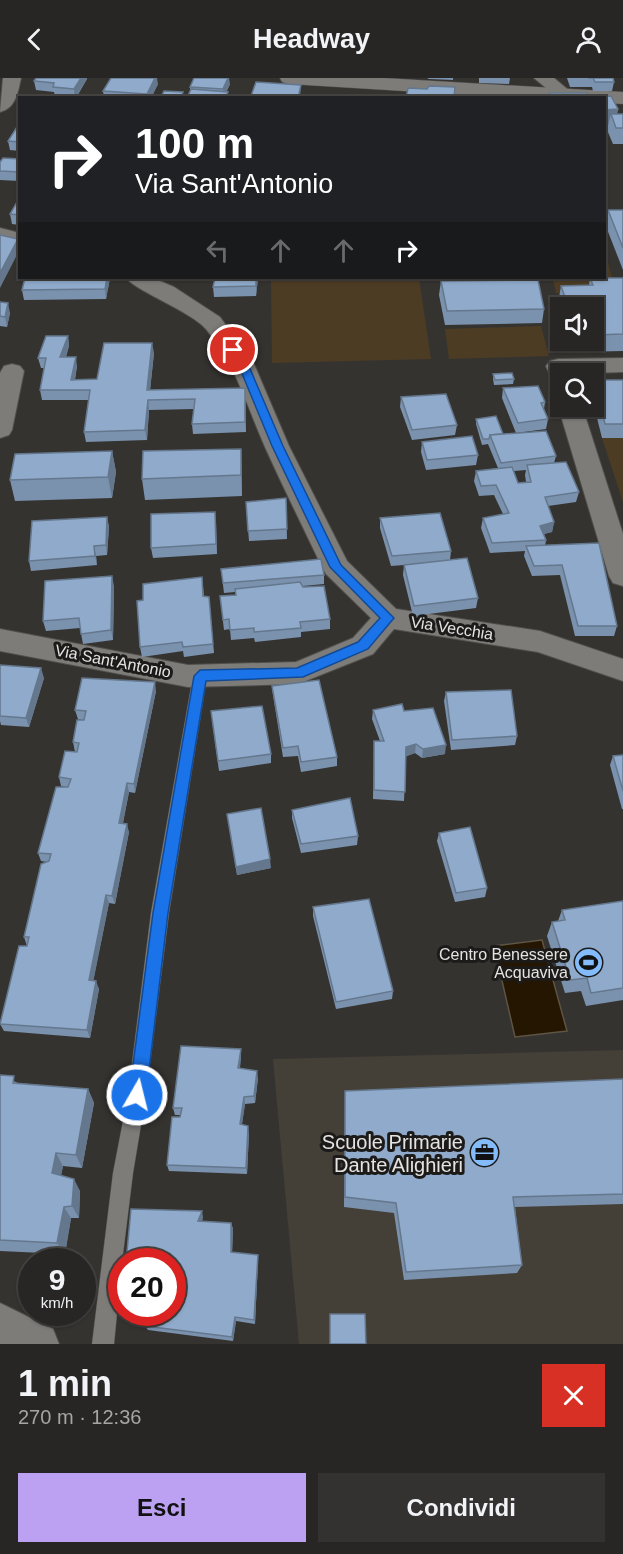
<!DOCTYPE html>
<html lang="it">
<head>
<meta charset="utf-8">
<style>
  :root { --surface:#282624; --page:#343231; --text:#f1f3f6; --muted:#a5a5a6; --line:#444341; --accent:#bca0f2 }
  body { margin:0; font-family:Helvetica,sans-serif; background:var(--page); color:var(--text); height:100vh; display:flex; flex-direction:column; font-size:22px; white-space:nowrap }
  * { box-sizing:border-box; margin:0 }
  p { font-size:20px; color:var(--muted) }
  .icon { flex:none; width:33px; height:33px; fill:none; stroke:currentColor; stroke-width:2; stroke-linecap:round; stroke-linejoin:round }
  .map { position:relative; height:1266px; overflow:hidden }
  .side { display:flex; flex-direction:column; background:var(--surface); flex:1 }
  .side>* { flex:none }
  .guide { position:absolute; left:18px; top:18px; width:588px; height:183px; border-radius:0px; box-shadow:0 2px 4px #0004,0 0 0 2px var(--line); background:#202124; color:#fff; overflow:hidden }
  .buttons { position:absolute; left:550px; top:219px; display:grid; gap:12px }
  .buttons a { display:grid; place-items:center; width:54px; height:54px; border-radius:0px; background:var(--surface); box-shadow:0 2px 4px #0004,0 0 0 2px var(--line); font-size:30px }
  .speed { position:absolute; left:18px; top:1170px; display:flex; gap:12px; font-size:30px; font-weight:700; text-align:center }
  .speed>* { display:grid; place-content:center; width:78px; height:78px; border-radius:50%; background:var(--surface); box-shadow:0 2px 4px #0004,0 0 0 2px var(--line); line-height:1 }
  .speed small { font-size:15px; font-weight:400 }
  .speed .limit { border:9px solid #d22; background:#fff; color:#111 }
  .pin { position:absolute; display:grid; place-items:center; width:51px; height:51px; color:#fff; margin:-26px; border:3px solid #fff; border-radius:50%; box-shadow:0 2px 6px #0007 }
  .me { position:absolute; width:66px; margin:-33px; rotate:8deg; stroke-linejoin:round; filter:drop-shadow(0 0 4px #0008) }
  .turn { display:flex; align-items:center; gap:21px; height:126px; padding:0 18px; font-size:27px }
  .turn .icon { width:78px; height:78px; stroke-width:2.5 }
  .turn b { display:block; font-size:42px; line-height:51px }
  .lanes { display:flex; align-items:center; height:57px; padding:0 18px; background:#0003; justify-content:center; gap:30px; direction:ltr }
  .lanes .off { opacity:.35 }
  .round { display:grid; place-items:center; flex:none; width:63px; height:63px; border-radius:0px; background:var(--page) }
  .headline { display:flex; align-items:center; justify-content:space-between; height:102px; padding:0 18px }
  h1 { font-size:36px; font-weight:700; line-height:45px }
  .button { display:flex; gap:12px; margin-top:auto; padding:12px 18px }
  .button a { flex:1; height:69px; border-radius:0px; background:var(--accent); color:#111; font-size:24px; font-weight:700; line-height:69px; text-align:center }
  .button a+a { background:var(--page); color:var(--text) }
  header { display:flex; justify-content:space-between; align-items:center; height:78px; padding:0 18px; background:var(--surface); font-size:27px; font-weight:700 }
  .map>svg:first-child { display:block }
  .built { fill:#443f37 }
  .green { fill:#4c3c24 }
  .water { fill:#241600; stroke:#5e5444; stroke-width:1.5 }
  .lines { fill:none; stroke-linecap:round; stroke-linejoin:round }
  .service-casing { stroke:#504f4c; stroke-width:1 }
  .minor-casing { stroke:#504f4c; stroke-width:2 }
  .tertiary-casing { stroke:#504f4c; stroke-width:1 }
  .service { fill:#7e7c79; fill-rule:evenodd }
  .minor { fill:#7e7c79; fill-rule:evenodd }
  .tertiary { fill:#7e7c79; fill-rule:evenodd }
  .wall { fill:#7b92ae; fill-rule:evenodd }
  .shaded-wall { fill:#64778d }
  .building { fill:#8faaca; stroke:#64778d; stroke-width:1.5 }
  .route { fill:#1a73e8; stroke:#114b97; stroke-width:1.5 }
  .labels { text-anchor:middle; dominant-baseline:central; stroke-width:6; stroke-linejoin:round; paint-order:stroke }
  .street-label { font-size:16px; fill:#e4e3e1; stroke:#1c1b1a }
  .poi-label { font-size:16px; fill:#e4e3e1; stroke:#1c1b1a; text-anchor:end }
  .near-poi-label { font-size:20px; fill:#e4e3e1; stroke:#1c1b1a; text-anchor:end }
</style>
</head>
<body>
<header><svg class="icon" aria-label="back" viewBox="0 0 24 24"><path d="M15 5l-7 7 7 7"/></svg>Headway<svg class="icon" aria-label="person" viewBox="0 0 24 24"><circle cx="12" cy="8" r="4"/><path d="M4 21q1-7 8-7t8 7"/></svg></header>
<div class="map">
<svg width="623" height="1266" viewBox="0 0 623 1266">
  <rect width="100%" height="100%" fill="#353330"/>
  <path class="built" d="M623 972V1266H299L273 981Z"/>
  <g class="green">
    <path d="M605 173 616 215H556L553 200H604Z"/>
    <path d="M271 200H419L431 281 272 285Z"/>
    <path d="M541 248 549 278 449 281 445 251Z"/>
    <path d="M602 360H623V424Z"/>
  </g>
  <path class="water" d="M542 862 567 953 515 959 494 868Z"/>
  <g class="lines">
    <defs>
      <path id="service" d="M200 592 205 594 207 598 169 835 146 1017 133 1095 122 1184 114 1266H92L113 1095 128 1017 151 835 193 598 195 594Z"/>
      <g id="minor">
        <path d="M3 0H21C18 14 16 30 0 34Z"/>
        <path d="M534 0H554L572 15 569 19H557Z"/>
        <path d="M0 150 20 155V168L0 162Z"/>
        <path d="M127 200H153L174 209 220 239 254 286 289 368 347 483 396 531 540 553 623 581V603L538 574 394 551 373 576 298 606 188 609 0 573V551L188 587 296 584 353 560 371 540 326 496 322 489C303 449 283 409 265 369 246 326 237 289 206 251 192 234 132 211 127 200Z"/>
        <path d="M623 280V294L561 296V306L553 304 546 288 550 283 558 281Z"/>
        <path d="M12 286 20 288 24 293 12 352 9 357 0 360V295L4 288Z"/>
        <path d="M561 324V328H582L623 456V508L613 505 609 498 558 328Z"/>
        <path d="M0 1225 53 1251 59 1266H0Z"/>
      </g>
      <path id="tertiary" d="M280 0H384L623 14V26L604 25V20H518L289 6 282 4Z"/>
    </defs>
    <use href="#service" class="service-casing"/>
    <use href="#minor" class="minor-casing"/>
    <use href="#tertiary" class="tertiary-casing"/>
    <use href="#service" class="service"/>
    <use href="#minor" class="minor"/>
    <use href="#tertiary" class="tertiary"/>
  </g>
  <g class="wall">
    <path d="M427 0H453V2L429 1Z"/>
    <path d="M479 0H510L509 6 479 5Z"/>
    <path d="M567 0H613L614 4 612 13H593L592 9H570Z"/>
    <path d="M87 1 76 20 55 18 54 14 36 12 34 3Z"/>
    <path d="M158 6 151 20H104L103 13Z"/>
    <path d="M230 6 226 14H228V20H187L190 13V9Z"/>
    <path d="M183 14V20H163L162 17Z"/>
    <path d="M604 20 618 31 617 36H623V66H613L607 52 608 48Z"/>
    <path d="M20 49V73L10 72 8 63Z"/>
    <path d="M20 81V103L0 102V84Z"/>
    <path d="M20 119V147L12 146 10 136Z"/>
    <path d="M608 132H623V192L605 146Z"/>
    <path d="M25 200H110L106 221 24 222 22 212Z"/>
    <path d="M258 200 256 218 214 219 213 209Z"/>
    <path d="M590 200H623V273L577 274 572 262H594V230H561V233L558 225 561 208 589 207Z"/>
    <path d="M441 203 544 231 542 245 445 247 439 217Z"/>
    <path d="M0 224 10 235 7 249 0 248Z"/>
    <path d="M68 258 69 268 66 279 77 288 75 302 97 301 154 275 150 312 245 310 246 354 193 356 192 346 194 331 149 332 147 362 86 364 84 354 89 322H42L40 312 44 290H41L38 280Z"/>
    <path d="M493 296 514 301 513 306 494 307 493 301Z"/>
    <path d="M594 302H623V360H602L594 328Z"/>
    <path d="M503 310 545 324 544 331 548 341 546 351 516 355 502 320Z"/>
    <path d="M401 319 457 347 455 357 412 362 400 329Z"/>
    <path d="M476 341 503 356 556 378 554 385 579 414 576 424 548 428 554 444 552 454 544 456 546 462 545 468 617 548 614 558H575L560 497 532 498 524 478 525 473 490 475 481 450 483 440 503 436 494 417 479 418 474 403 476 393 498 390 488 366 482 367 476 346ZM526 392 525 397 526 404 518 405 514 393Z"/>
    <path d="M422 364 478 377 476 387 426 392 421 374Z"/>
    <path d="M112 373 116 394 112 420 15 423 10 402Z"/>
    <path d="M242 392V418L145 422 142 401Z"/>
    <path d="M286 420 287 461 249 463 246 424Z"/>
    <path d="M107 439 109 449 107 477 96 478 97 487 31 493 29 483Z"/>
    <path d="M380 440 451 473 450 482 478 520 476 530 413 538 403 497 404 487 391 488 380 450Z"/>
    <path d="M216 444 217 476 153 480 151 470Z"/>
    <path d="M221 491 324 497V506L303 508 330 541V551L301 554V559L255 564 254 560 231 562 230 551 224 552 220 518 235 517V514L224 515Z"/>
    <path d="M202 499 204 518 209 519 214 575 184 579 183 573 142 579 140 569 143 522Z"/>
    <path d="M114 508 113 562 83 566 80 550 46 553 43 543Z"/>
    <path d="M0 587 44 600 29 649 1 647 0 643Z"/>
    <path d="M272 608 337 679V688L301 694 298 678 283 679 273 617Z"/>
    <path d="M156 613 135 715 129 714 123 745 129 754 115 826 109 825 93 903 99 911 90 960 4 953 0 946 27 868 24 859 47 784 41 783 38 775 65 709 61 708 59 699 75 674 73 664 82 642 78 641 75 632Z"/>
    <path d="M446 614 517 658 515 667 451 672 444 623Z"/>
    <path d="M373 632 404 633 445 676 422 680 415 675 406 678 404 723 373 721 374 663H380L372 641Z"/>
    <path d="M212 642 271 676V685L219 693Z"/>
    <path d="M623 677V731H622L610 687 613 678Z"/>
    <path d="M292 732 358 758 357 767 301 775 292 740Z"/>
    <path d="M227 736 271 790 237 797Z"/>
    <path d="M439 755 487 810 485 819 455 824 437 763Z"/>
    <path d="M623 823V922L586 928 581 913 565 915 547 858 552 844 558 843 562 832Z"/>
    <path d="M313 829 393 913 392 921 336 931 313 838Z"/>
    <path d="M241 978 240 990 258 1000 255 1025 245 1026 242 1046 249 1055 247 1096 169 1093 167 1087 181 1037H175L173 1030Z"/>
    <path d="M0 997 18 1005 88 1011 94 1025 82 1090 63 1088 61 1097 80 1113 79 1140H71L65 1176 0 1173Z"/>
    <path d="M623 1001V1126L515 1129 522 1187 517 1195 404 1202 394 1135 344 1129 345 1013Z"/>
    <path d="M203 1139 202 1143 231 1145 233 1151 232 1174 258 1182 255 1246 236 1243 233 1263 148 1252 145 1248 146 1238H137L135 1234H172V1184Z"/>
  </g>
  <g class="shaded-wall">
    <path d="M81 0H87V1L75 20 74 11Z"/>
    <path d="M155 0H157L158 6 151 20H148L147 16Z"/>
    <path d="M228 0H229L230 6 224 20 223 11Z"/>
    <path d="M301 7 300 20H298Z"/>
    <path d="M618 31 615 46 611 36 608 48H604V32Z"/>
    <path d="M18 161 20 171 0 210V195Z"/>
    <path d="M107 200H110L106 221 105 211Z"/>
    <path d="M256 200H258L256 218Z"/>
    <path d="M8 225 10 235 7 249 5 239Z"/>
    <path d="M68 258 69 268 62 289 60 279Z"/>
    <path d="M152 265 154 275 149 322 147 312Z"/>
    <path d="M76 279 77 288 73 312 71 302Z"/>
    <path d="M148 322 149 332 147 362 145 352Z"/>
    <path d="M241 371 242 392V418L241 397Z"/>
    <path d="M112 373 116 394 112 420 108 399Z"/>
    <path d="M107 439 109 449 107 477 106 467Z"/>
    <path d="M554 444 552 454 538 457 540 448Z"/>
    <path d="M94 468 96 478 97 487 95 478Z"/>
    <path d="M112 498 114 508 113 562 111 552Z"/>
    <path d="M41 590 44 600 29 649 26 640Z"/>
    <path d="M155 604 156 613 135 715 134 706Z"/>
    <path d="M416 666 415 675 405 679 406 669Z"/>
    <path d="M446 667 445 676 422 680 423 671Z"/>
    <path d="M127 705 129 714 121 754 119 745Z"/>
    <path d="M127 746 129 754 115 826 112 818Z"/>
    <path d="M270 781 271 790 237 797 236 789Z"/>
    <path d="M106 817 109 825 92 910 89 902Z"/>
    <path d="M96 903 99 911 90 960 87 952Z"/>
    <path d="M241 971V978L239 997 238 990Z"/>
    <path d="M257 993 258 1000 255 1025 254 1018Z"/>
    <path d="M88 1011 94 1025 82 1090 76 1077Z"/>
    <path d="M244 1019 245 1026 241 1052 240 1046Z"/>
    <path d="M248 1048 249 1055 247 1096 246 1090Z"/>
    <path d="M56 1075 63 1088 59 1107 52 1095Z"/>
    <path d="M74 1101 80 1113 79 1140 72 1128Z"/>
    <path d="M64 1129 71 1140 65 1176 57 1165Z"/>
    <path d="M202 1133 203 1139 200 1148 198 1143Z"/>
    <path d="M231 1145 233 1151 232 1179 231 1174Z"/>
    <path d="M258 1177V1182L255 1246 254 1242Z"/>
    <path d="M235 1239 236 1243 233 1263 232 1259Z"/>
  </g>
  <g class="building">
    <path d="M36 0H81L74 11 53 9 54 5 34 3Z"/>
    <path d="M111 0H155L147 16 103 13Z"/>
    <path d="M194 0H228L223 11 190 9Z"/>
    <path d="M588 0H613L614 4H595L593 0Z"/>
    <path d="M256 4 301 7 298 20 251 18Z"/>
    <path d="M429 8 455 9 454 20H406L408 10 427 11Z"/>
    <path d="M191 11 228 14 225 20H187Z"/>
    <path d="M164 13 183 14 181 19 162 17Z"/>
    <path d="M549 15H587L589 20H550Z"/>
    <path d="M611 18 618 31 604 32V20H593Z"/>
    <path d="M611 36H623V50H616Z"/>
    <path d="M17 49H20V64L8 63Z"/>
    <path d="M3 80 20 81V94L0 93V84Z"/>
    <path d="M20 119V137L10 136Z"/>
    <path d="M608 132H623V170Z"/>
    <path d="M0 157 18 161 0 195Z"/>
    <path d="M25 200H107L105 211 22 212Z"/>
    <path d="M215 200H256V208L213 209Z"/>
    <path d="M590 200H623V256L594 257V230H569L561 208 593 207Z"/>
    <path d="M538 202 544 231 447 233 441 203Z"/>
    <path d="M0 224 8 225 5 239 0 238Z"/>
    <path d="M46 258H68L60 279H76L71 302 97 301 104 265H152L147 312 245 310V344L192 346 195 321 148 322 145 352 84 354 90 312H40L46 280H38Z"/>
    <path d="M512 295 514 301 495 302 493 296Z"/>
    <path d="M594 302H623V346H605Z"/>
    <path d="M538 308 545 324 541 325 548 341 518 345 503 310Z"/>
    <path d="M446 316 457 347 412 352 401 319Z"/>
    <path d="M496 338 503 356 490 357 489 361H483L476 341Z"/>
    <path d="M546 353 556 378 501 385 490 357Z"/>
    <path d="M472 358 478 377 427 382 422 364Z"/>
    <path d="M241 371V397L142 401 143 373Z"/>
    <path d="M112 373 108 399 10 402 15 376Z"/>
    <path d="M566 384 579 414 545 419 554 444 540 448 546 462 492 465 483 440 509 435 496 407 481 408 476 393 512 389 518 405 531 404 527 387Z"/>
    <path d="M286 420 287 451 248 453 246 424Z"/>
    <path d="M215 434 216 466 151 470V436Z"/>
    <path d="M440 435 451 473 392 478 380 440Z"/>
    <path d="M107 439 106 467 94 468 95 478 29 483 32 443Z"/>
    <path d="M599 465 617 548H578L562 487 534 488 526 468Z"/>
    <path d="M467 480 478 520 414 528 404 487Z"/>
    <path d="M321 481 324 497 223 505 221 491Z"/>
    <path d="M112 498 111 552 81 556 79 540 43 543 45 503Z"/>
    <path d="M202 499 203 518 209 519 213 566 183 569 182 564 140 569 137 523 143 522V506Z"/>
    <path d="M300 504 303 509 324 508 330 541 300 544 301 550 254 554V550L230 552 229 541 223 542 220 518 236 517 235 511Z"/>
    <path d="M0 587 41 590 26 640 0 638Z"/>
    <path d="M82 600 155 604 134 706 127 705 119 745 127 746 112 818 106 817 89 902 96 903 87 952 0 946 19 868H27L29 859H24L41 786 49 783 51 776 38 775 56 709H68L71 701 59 699 65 673 77 674 79 665 73 664 77 642H84L86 633 75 632Z"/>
    <path d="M319 602 337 679 301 684 298 668 283 670 272 608Z"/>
    <path d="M511 612 517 658 452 662 446 614Z"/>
    <path d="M402 626 404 633 433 630 446 667 423 671 416 666 406 669 405 714 374 712V663H384L373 632Z"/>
    <path d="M262 628 271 676 218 683 211 633Z"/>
    <path d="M623 677V713L613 678Z"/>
    <path d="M350 720 358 758 301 766 292 732Z"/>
    <path d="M261 730 270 781 236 789 227 736Z"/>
    <path d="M470 749 487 810 456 815 439 755Z"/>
    <path d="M369 821 393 913 336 924 313 829Z"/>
    <path d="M623 823V910L591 915 587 900 570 902 552 844 565 842 562 832Z"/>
    <path d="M181 968 241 971 238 990 257 993 254 1018 244 1019 240 1046 248 1048 246 1090 167 1087 172 1039H180L182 1030H173Z"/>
    <path d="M0 997 14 998 13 1005 88 1011 76 1077 56 1075 52 1095 74 1101 72 1128 64 1129 57 1165 0 1162Z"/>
    <path d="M623 1001V1116L513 1119 522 1187 406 1194 396 1125 345 1119V1013Z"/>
    <path d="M131 1131 202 1133 198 1143 231 1145V1174L258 1177 254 1242 235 1239 232 1259 145 1248 146 1234H172V1184H126Z"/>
    <path d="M330 1236H365L366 1266H330Z"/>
  </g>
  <path class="route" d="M233 269 236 270 248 286 283 368 341 487 394 540 368 571 303 599 206 603 168 835 146 1017 143 1023 137 1026 131 1023 129 1017 153 835 194 598 200 592 297 590 358 564 380 540 330 489 272 368 238 286 227 272Z"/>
  <defs>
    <symbol id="stadium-disc" viewBox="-11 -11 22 22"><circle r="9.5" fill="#84bcfb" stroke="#1c1b1a"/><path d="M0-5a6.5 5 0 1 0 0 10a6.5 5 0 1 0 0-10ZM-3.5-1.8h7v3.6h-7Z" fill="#111"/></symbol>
    <symbol id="office-disc" viewBox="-11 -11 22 22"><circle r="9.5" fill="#84bcfb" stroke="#1c1b1a"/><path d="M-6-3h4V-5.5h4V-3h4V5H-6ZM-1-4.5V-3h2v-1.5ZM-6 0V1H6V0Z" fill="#111"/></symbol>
  </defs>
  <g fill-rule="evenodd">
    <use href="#stadium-disc" x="572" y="868" width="33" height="33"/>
    <use href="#office-disc" x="468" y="1058" width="33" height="33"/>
  </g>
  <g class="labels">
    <g class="street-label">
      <text transform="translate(452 550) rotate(9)">Via Vecchia</text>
      <text transform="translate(113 583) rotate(11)">Via Sant'Antonio</text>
    </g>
    <g class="poi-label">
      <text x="568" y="876">Centro Benessere<tspan x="568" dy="18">Acquaviva</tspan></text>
    </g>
    <g class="near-poi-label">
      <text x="463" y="1064">Scuole Primarie<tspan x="463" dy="23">Dante Alighieri</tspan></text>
    </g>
  </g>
</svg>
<div class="buttons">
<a><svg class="icon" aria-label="sound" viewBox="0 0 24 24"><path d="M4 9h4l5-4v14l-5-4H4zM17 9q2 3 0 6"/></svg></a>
<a><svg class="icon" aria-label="search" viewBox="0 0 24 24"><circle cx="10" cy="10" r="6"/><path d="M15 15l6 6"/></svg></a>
</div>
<div class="speed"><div>9<small>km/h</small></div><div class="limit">20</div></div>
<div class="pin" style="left:233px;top:272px;background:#d93025"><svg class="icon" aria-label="arrive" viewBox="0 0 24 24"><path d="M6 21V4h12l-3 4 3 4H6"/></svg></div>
<svg class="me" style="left:137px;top:1017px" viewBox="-20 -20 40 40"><circle r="17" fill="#1a73e8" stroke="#fff" stroke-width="3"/><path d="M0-11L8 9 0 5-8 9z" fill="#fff"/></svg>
<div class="guide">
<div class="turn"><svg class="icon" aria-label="right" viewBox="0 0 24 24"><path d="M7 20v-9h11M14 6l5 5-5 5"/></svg><div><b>100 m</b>Via Sant'Antonio</div></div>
<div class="lanes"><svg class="icon off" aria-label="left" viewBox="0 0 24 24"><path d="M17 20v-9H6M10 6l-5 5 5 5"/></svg><svg class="icon off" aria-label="ahead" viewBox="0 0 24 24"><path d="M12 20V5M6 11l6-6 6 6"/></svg><svg class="icon off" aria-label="ahead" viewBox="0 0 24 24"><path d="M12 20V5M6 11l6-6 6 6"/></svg><svg class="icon" aria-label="right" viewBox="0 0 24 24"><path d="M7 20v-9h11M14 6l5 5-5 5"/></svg></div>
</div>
</div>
<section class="side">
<div class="headline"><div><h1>1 min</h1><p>270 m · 12:36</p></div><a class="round" style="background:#d93025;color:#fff"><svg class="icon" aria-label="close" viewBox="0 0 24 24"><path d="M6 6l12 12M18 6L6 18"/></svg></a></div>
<div class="button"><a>Esci</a><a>Condividi</a></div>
</section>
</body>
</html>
